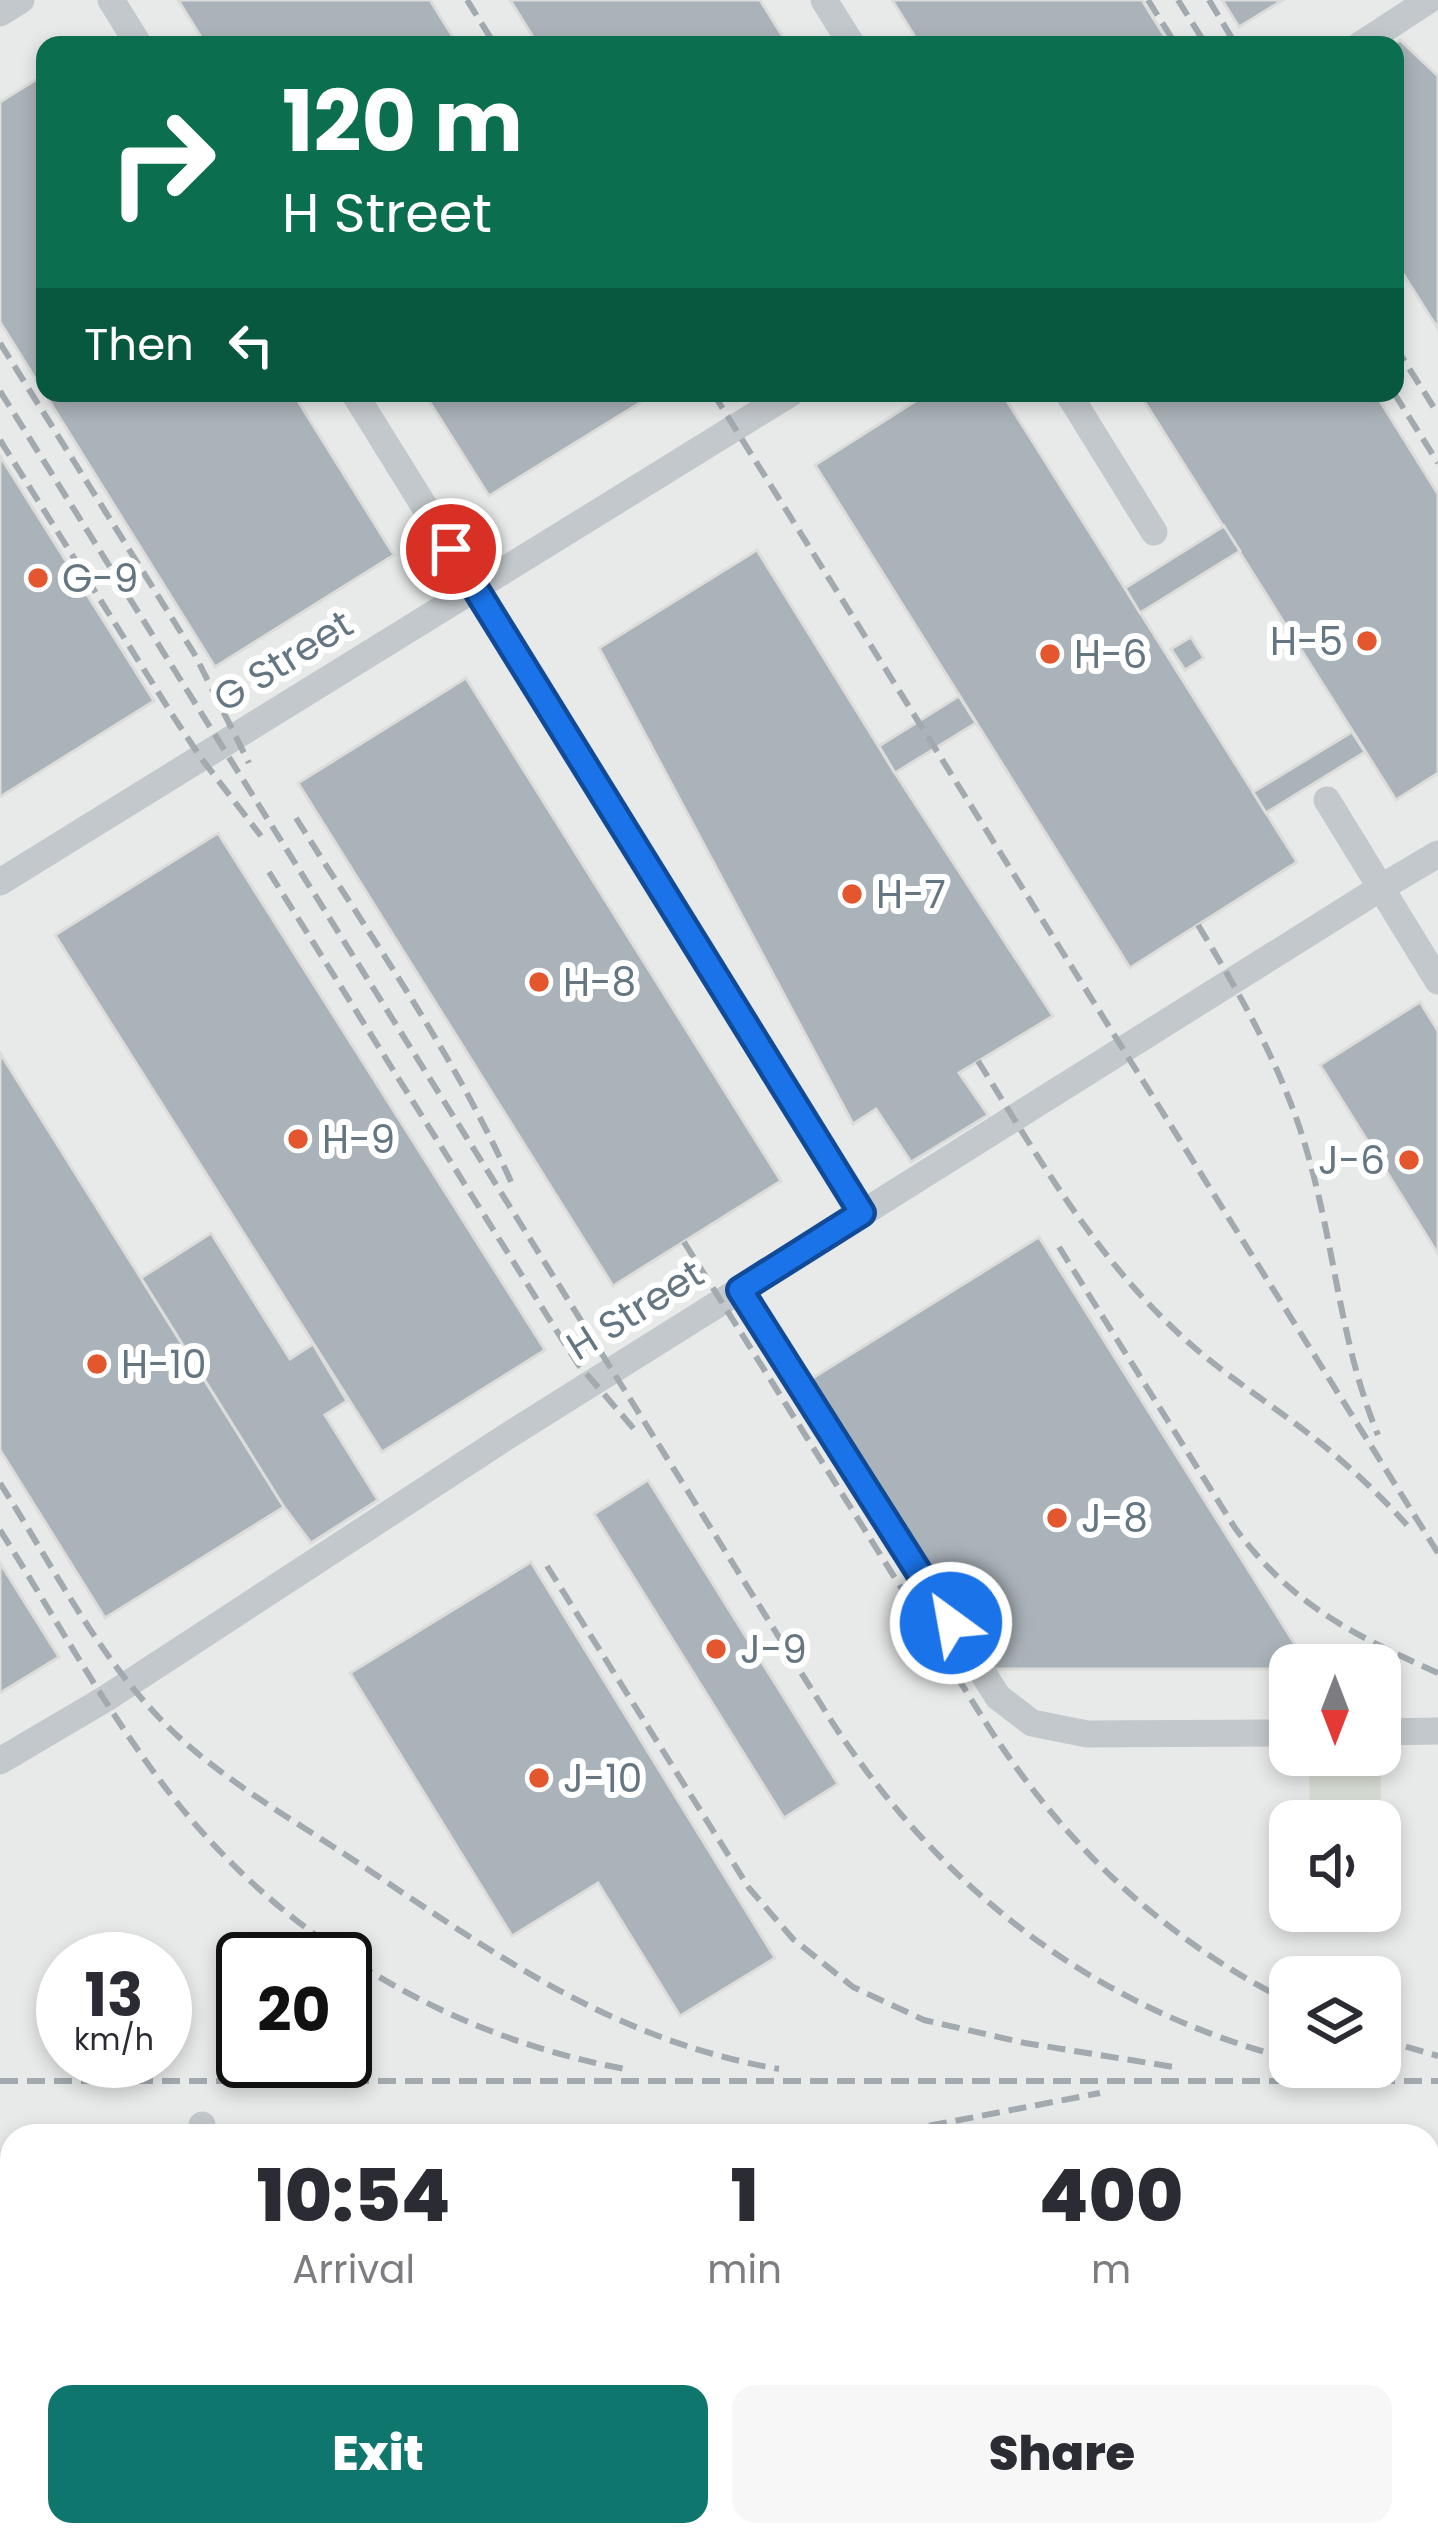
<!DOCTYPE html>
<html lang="en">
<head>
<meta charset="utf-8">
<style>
  :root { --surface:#fff; --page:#f7f7f7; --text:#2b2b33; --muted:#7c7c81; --accent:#0f766e }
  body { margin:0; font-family:Poppins,sans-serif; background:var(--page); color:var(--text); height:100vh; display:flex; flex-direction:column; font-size:45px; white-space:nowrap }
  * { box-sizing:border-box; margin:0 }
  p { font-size:39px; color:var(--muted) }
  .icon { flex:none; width:66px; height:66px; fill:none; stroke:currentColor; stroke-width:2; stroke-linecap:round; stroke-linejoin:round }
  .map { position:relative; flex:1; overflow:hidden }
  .panel { position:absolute; left:0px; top:2124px; width:1440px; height:423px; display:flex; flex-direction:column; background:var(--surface); border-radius:36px 36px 0 0; box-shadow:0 6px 18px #0003 }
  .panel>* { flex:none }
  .banner { position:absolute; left:36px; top:36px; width:1368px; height:366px; border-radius:24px; box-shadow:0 6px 18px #0003; background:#0b6e4f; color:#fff; overflow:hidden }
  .needle { width:78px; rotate:180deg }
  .fabs { position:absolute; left:1269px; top:1644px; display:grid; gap:24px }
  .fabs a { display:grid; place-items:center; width:132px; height:132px; border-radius:24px; background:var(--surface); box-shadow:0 6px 18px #0003; font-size:60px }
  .speed { position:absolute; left:36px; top:1932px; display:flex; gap:24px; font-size:60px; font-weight:700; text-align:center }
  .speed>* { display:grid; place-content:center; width:156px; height:156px; border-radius:50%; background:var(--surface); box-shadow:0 6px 18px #0003; line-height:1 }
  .speed small { font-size:30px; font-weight:400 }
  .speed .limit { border:6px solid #111; border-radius:18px; background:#fff; color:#111 }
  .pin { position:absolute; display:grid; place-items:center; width:102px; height:102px; color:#fff; margin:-51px; border:6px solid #fff; border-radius:50%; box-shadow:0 3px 12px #0007 }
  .me { position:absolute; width:132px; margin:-66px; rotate:328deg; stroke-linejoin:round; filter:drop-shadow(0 0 9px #0008) }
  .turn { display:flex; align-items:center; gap:42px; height:252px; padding:0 48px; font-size:54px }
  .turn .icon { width:156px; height:156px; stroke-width:2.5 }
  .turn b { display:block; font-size:84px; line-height:102px }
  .then { display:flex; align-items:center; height:114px; padding:0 48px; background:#0003; gap:24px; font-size:45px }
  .eta { display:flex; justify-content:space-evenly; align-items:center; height:204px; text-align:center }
  .eta b { font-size:72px; font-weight:800; line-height:84px }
  .button { display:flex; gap:24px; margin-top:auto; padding:24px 48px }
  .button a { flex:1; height:138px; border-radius:24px; background:var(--accent); color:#fff; font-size:48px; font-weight:800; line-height:138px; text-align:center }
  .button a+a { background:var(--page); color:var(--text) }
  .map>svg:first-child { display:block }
  .built { fill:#e8e9e9; fill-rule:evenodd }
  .green { fill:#dadfd7 }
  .building { fill:#aab3b9; stroke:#dcdcda; stroke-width:3 }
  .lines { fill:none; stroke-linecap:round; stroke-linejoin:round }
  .minor { stroke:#c3c8cc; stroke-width:27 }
  .rail { stroke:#a2aab0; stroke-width:6; stroke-dasharray:18 9; stroke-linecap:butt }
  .route-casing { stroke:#114b97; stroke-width:30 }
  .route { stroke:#1a73e8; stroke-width:21 }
  .poi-dot { fill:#e4572e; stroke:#fff; stroke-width:4.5 }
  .labels { text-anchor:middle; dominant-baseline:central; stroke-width:12; stroke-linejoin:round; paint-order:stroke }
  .poi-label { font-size:39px; fill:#657683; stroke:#fff; text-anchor:start }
  .street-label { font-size:39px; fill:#657683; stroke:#fff }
</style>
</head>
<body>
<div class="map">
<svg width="1438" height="2546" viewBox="0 0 1438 2546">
  <rect width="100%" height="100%" fill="#fafaf8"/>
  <path class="built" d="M0 0H1438V2546H0ZM45 45H1395V393H45ZM1290 1665H1380V1755H1290ZM1290 1821H1380V1911H1290ZM63 1959H165V2061H63ZM243 1959H345V2061H243ZM1290 1977H1380V2067H1290ZM12 2136H1428V2535H12Z"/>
  <path class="green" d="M1380 1746H1381L1380 1851V1821H1310L1309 1755H1380Z"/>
  <g class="building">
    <path d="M178 0H430L458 45H206Z"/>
    <path d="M510 0H760L788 45H538Z"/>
    <path d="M892 0H1142L1170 45H920Z"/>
    <path d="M1222 0H1283L1239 27Z"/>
    <path d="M1400 40 1438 76V329L1395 261V45H1392Z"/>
    <path d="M45 74V393H293L394 555 215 667 0 322V102Z"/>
    <path d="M424 393H656L489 496Z"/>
    <path d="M928 393H1002L1297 862 1130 968 815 465Z"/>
    <path d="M1139 393H1375L1438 494V773L1396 800Z"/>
    <path d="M0 456 154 701 0 797Z"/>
    <path d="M1224 526 1240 551 1140 613 1125 588Z"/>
    <path d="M757 550 895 773 1053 1016 959 1073 988 1115 911 1162 876 1109 853 1124 599 648Z"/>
    <path d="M1191 637 1204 658 1185 670 1171 649Z"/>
    <path d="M466 678 781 1181 613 1286 298 783Z"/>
    <path d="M959 696 976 723 895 773 879 746Z"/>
    <path d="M1352 732 1365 752 1266 813 1253 792Z"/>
    <path d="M218 833 545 1350 382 1452 55 935Z"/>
    <path d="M1420 1002 1438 1031V1254L1320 1065Z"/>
    <path d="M0 1053 284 1507 105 1618 0 1450Z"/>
    <path d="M211 1233 290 1359 313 1344 347 1401 325 1415 378 1500 311 1543 284 1507 141 1278Z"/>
    <path d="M1039 1237 1303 1657 1282 1669H994L811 1379Z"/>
    <path d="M648 1480 838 1784 784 1818 594 1514Z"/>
    <path d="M531 1562 775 1958 680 2016 598 1883 512 1936 350 1673Z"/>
    <path d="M0 1563 59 1657 0 1693Z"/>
  </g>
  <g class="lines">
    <g class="minor">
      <path d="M111 0 139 45"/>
      <path d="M824 0 852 45"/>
      <path d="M0 13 21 0"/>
      <path d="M1360 45 1429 0"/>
      <path d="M354 393 863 1213"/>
      <path d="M1068 393 1154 532"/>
      <path d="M1327 800 1438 981"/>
      <path d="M0 882 791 393"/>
      <path d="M740 1290 998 1697 1032 1723 1087 1734 1290 1733"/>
      <path d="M1380 1732 1438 1731"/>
      <path d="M0 1761 105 1699 506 1437 1382 887 1438 854"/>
      <path d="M201 2136 202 2125"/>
      <path d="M0 2180 12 2191"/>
      <path d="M1428 2355 1438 2352"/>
      <path d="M388 2535 399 2546"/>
      <path d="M1097 2535 1101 2546"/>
      <path d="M756 2546 789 2535"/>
    </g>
    <g class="rail">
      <path d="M467 0 495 45"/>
      <path d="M1148 0 1176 45"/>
      <path d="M1178 0 1206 45"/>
      <path d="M1209 0 1236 45"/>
      <path d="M0 343 195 655 249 763"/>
      <path d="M1395 346 1438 414"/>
      <path d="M0 391 832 1722C943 1891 1093 2007 1290 2059"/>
      <path d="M713 393 1438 1553"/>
      <path d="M1394 393 1438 463"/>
      <path d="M0 440 175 719 201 758 261 836"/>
      <path d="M296 818C371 938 455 1055 512 1184"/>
      <path d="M269 872 558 1333 578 1364 634 1429"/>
      <path d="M1198 925C1245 1002 1288 1078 1311 1166 1336 1257 1341 1345 1378 1435"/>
      <path d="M978 1061C1037 1155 1092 1252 1174 1329 1214 1368 1261 1397 1305 1431 1342 1459 1376 1491 1407 1525"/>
      <path d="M684 1242 986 1723C1061 1841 1164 1940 1290 2002"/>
      <path d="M1059 1247 1235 1528C1293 1606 1352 1634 1438 1673"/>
      <path d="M0 1483C46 1555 94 1648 152 1710 207 1771 281 1812 349 1857 490 1950 607 2039 779 2069"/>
      <path d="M0 1530C58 1622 111 1720 179 1805 291 1943 451 2037 625 2069"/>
      <path d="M547 1566 749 1888 793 1939 853 1987 924 2020 1025 2043 1180 2068"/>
      <path d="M1380 2039 1438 2056"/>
      <path d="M0 2081H1438"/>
      <path d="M876 2136 1100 2093"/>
    </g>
  </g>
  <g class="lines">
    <defs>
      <path id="route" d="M451 549 862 1213 740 1290 951 1623"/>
    </defs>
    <use href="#route" class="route-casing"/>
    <use href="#route" class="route"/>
  </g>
  <g class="poi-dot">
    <circle cx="38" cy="578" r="12"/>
    <circle cx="1367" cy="641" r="12"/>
    <circle cx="1050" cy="654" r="12"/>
    <circle cx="852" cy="894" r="12"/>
    <circle cx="539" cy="982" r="12"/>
    <circle cx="298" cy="1139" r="12"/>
    <circle cx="1409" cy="1160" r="12"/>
    <circle cx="97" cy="1364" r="12"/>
    <circle cx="1057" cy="1518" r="12"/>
    <circle cx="716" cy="1649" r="12"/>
    <circle cx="539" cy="1778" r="12"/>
  </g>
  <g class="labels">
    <g class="poi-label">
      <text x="62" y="578">G-9</text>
      <text x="1343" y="641" text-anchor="end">H-5</text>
      <text x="1074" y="654">H-6</text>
      <text x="876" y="894">H-7</text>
      <text x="563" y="982">H-8</text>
      <text x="322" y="1139">H-9</text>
      <text x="1385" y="1160" text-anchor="end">J-6</text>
      <text x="121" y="1364">H-10</text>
      <text x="1081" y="1518">J-8</text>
      <text x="740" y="1649">J-9</text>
      <text x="563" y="1778">J-10</text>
    </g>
    <g class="street-label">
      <text transform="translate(283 661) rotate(-32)">G Street</text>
      <text transform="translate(635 1310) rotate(-32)">H Street</text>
    </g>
  </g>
</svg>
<div class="fabs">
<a><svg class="needle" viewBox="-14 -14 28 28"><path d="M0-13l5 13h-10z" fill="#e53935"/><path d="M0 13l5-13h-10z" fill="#7c7c81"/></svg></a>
<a><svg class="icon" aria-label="sound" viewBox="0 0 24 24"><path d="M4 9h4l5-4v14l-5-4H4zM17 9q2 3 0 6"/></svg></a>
<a><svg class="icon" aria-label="layers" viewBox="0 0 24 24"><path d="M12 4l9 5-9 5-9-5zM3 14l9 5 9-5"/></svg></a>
</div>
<div class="speed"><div>13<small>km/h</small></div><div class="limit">20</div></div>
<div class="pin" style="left:451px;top:549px;background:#d93025"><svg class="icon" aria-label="arrive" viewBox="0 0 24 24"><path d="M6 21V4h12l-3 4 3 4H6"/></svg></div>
<svg class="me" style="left:951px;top:1623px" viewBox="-20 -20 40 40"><circle r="17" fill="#1a73e8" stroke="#fff" stroke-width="3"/><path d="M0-11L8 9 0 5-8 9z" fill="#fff"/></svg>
<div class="banner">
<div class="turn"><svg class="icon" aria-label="right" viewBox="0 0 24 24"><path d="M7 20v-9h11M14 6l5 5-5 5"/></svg><div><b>120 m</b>H Street</div></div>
<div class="then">Then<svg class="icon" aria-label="left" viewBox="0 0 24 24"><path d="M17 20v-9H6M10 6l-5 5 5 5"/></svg></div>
</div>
<section class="panel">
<div class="eta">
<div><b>10:54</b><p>Arrival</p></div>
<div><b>1</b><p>min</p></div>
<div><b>400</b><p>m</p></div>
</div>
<div class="button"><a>Exit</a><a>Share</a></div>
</section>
</div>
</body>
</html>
